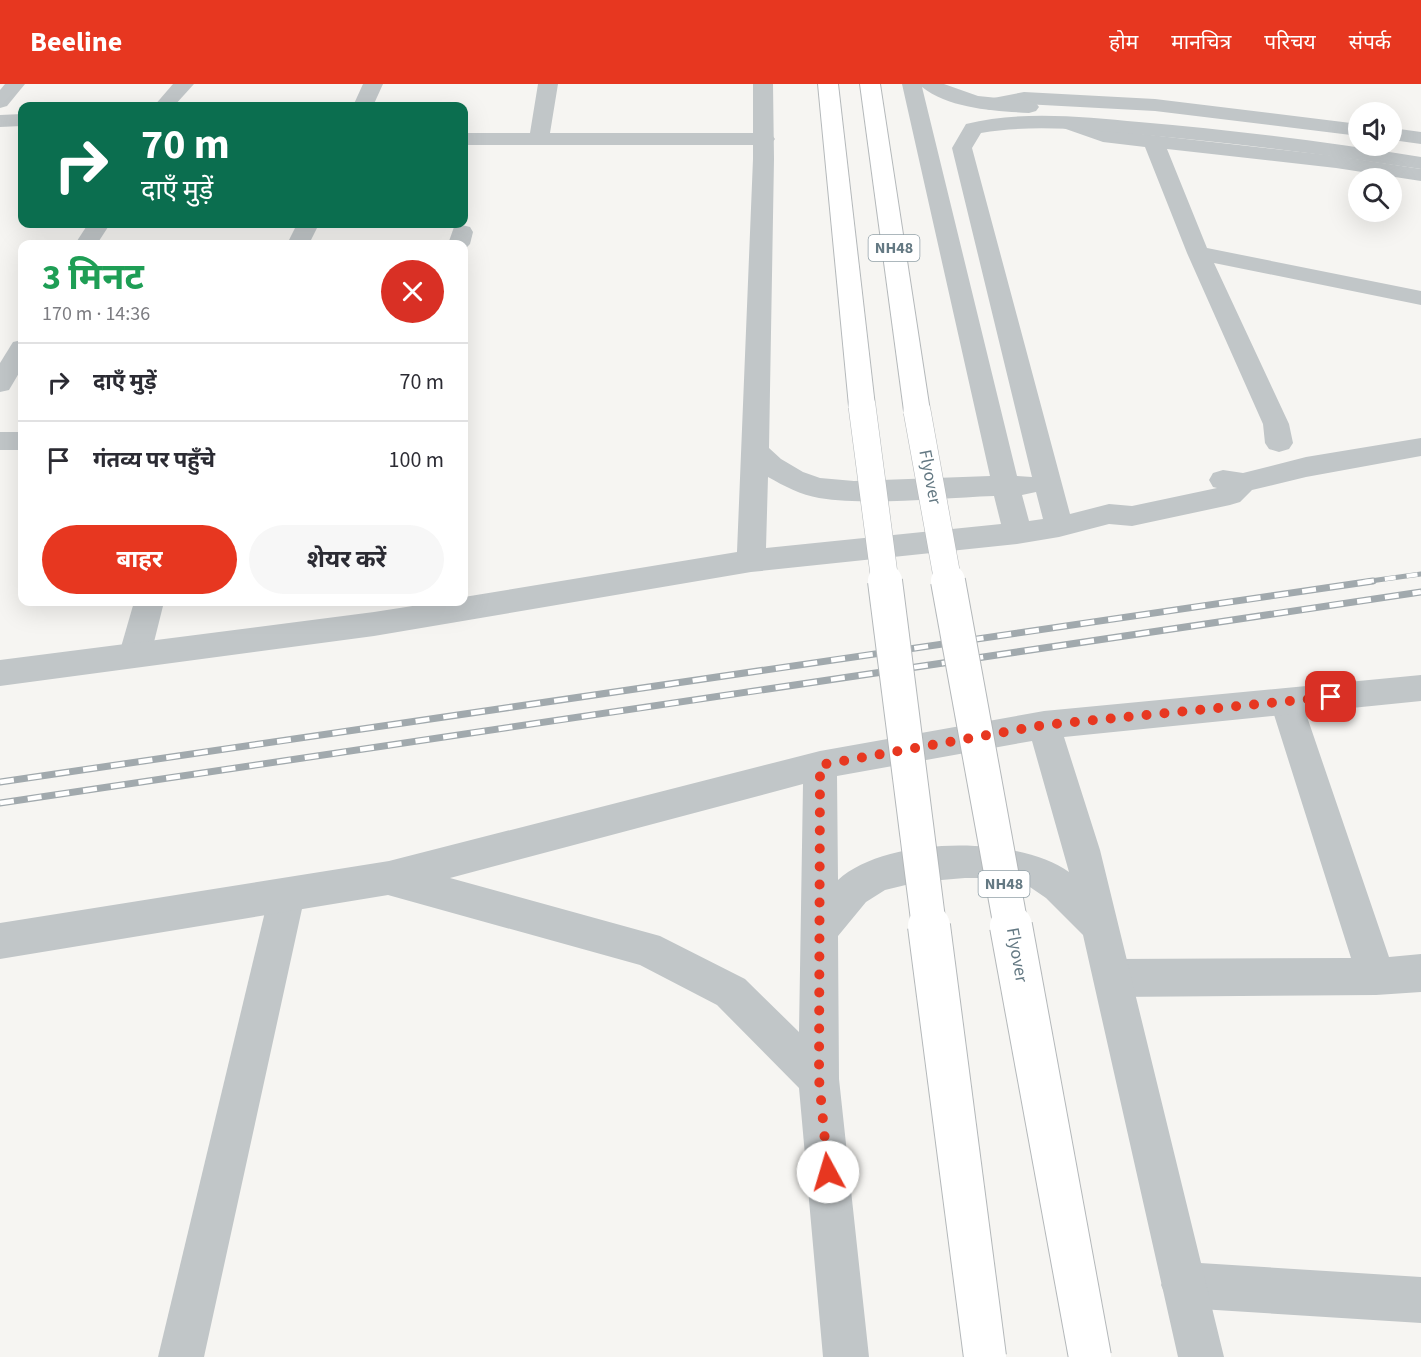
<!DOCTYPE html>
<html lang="hi">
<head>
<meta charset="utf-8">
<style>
  :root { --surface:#fff; --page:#f7f7f7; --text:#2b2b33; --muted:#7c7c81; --line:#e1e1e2; --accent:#e73720 }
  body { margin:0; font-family:"Source Sans 3","Noto Sans Devanagari",sans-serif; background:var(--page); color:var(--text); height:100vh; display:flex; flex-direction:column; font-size:22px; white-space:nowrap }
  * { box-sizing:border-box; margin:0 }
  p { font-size:20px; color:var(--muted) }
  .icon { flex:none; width:33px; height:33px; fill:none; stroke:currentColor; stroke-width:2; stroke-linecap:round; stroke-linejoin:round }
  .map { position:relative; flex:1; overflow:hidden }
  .sheet { position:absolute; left:18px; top:156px; width:450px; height:366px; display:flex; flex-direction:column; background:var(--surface); border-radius:12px; box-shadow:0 6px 24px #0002 }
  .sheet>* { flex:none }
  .top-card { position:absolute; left:18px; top:18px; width:450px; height:126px; border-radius:12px; box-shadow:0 6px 24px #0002; background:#0b6e4f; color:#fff; overflow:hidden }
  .controls { position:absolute; left:1348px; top:18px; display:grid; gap:12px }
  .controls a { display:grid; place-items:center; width:54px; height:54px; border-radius:50%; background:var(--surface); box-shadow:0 6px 24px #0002; font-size:30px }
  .pin { position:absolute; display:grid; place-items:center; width:51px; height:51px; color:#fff; margin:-26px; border-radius:12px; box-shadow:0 3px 9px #0006 }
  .me { position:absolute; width:66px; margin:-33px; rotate:354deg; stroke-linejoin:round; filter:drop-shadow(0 0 4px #0008) }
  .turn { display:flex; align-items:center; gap:21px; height:126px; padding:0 24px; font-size:27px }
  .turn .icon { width:78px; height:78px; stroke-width:2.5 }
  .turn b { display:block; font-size:42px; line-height:51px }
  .round { display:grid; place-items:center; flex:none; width:63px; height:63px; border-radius:32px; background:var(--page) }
  .head { display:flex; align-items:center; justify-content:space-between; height:102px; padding:0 24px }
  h1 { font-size:36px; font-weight:700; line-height:45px; color:#1e9e55 }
  .primary-button { display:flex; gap:12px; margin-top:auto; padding:12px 24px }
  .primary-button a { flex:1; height:69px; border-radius:36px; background:var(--accent); color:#fff; font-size:24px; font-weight:700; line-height:69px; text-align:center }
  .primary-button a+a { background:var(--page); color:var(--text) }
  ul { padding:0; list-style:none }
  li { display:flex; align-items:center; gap:18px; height:78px; padding:0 24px; border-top:2px solid var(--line) }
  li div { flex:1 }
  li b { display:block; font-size:22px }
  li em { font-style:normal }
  header { display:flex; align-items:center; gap:36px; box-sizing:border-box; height:84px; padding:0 30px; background:var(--accent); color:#fff }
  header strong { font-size:28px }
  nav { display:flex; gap:33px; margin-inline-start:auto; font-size:21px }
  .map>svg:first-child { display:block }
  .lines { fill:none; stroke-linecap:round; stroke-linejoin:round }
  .trunk-casing { stroke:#b4b8ba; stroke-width:2 }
  .minor { fill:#c1c6c8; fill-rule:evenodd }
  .tertiary { fill:#c1c6c8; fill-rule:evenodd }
  .trunk { fill:#fff; fill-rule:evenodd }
  .rail-far1-casing { stroke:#a1a9ad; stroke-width:5 }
  .rail-casing { stroke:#a1a9ad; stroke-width:7 }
  .rail-far1 { stroke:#fff; stroke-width:4; stroke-dasharray:11; stroke-linecap:butt }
  .rail { stroke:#fff; stroke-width:4.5; stroke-dasharray:14; stroke-linecap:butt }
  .trunk-bridge-far2-casing { stroke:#b4b8ba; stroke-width:28; stroke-linecap:butt }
  .trunk-bridge-far1-casing { stroke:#b4b8ba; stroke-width:36; stroke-linecap:butt }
  .trunk-bridge-casing { stroke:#b4b8ba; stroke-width:44; stroke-linecap:butt }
  .trunk-bridge-far2 { stroke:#fff; stroke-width:27 }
  .trunk-bridge-far1 { stroke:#fff; stroke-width:34 }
  .trunk-bridge { stroke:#fff; stroke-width:42 }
  .route { stroke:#e73720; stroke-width:10; stroke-dasharray:0 18 }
  .labels { text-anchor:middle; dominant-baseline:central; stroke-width:6; stroke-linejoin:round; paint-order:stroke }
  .shield { fill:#fff; stroke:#92a1a8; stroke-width:1.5 }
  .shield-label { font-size:16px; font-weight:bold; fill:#647983 }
  .street-label { font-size:18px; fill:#647983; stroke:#fff }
</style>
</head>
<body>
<header>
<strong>Beeline</strong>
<nav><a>होम</a><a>मानचित्र</a><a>परिचय</a><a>संपर्क</a></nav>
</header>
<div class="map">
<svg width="1421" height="1273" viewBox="0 0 1421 1273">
  <rect width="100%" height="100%" fill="#f6f5f2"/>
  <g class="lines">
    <defs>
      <g id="trunk">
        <path d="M818 0H838L875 322 871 328 862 331 853 328 849 322Z"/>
        <path d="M860 0H880L930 327 926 333 917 336 908 333 904 327Z"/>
      </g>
    </defs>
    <use href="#trunk" class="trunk-casing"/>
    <g class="minor">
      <path d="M5 0H25L7 22 0 24V6Z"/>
      <path d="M173 0H194L174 22H154Z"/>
      <path d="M363 0H383L373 22H353Z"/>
      <path d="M538 0H558L550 49H765L772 51 775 55 772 59 765 61H464V49H530Z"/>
      <path d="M1024 8 1155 15 1359 40V52L1155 27 1024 20 990 26 983 24 980 20 983 16Z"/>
      <path d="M22 30V42L0 43V31Z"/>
      <path d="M1070 34 1106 46 1336 72 1421 85V97L1336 84 1167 65 1207 164 1421 207V221L1214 179 1289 340 1293 359 1289 365 1279 368 1269 365 1265 359 1263 340 1187 169 1145 63 1103 58 1063 44 1060 40 1063 36Z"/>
      <path d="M1392 44 1421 48V60L1392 56Z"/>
      <path d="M88 140H110L97 160H75Z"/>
      <path d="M297 140H319L309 160H287Z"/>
      <path d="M462 141 470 143 473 148 470 160 464 166V160H448L454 143Z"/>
      <path d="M22 256V284L9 306 0 308V279L13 258Z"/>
      <rect x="0" y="348" width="22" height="18"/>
      <path d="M134 518H164L151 570 146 579 135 583 124 579 119 570Z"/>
      <path d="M1286 605 1298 609 1302 618 1389 873 1421 870V908L1376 911 1113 913 1099 907 1094 894 1099 881 1113 875 1351 874 1270 618 1274 609Z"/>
      <path d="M287 794 300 799 305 811 204 1273H158L269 811 274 799Z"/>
      <path d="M1184 1178 1421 1193V1239L1184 1224 1168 1217 1161 1201 1168 1185Z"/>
    </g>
    <g class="tertiary">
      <path d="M753 0H773L774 75 769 364 781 375 803 388 820 394 854 397 990 392 902 0H944L978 12 1029 17 1036 19 1039 23 1036 27 1029 29C995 27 950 25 922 3L1017 392 1032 393 952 64 966 40C1022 26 1083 33 1139 38 1234 46 1327 58 1421 73V85C1329 71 1237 59 1145 51 1090 46 1034 40 981 49L972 64 1070 430 1109 420 1132 422 1217 404 1213 403 1209 396 1213 389 1223 386 1243 389 1306 373 1421 354V372L1306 393 1252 406 1240 418 1230 421 1132 442 1109 440 1059 453 1017 460 751 488 374 552 0 602V576L374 528 438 518H464V513L737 468 753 75ZM768 393C784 402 801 411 819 414 871 422 941 414 994 412L1001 440 766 464ZM1036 408 1043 435 1029 437 1022 411Z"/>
      <path d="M1421 591V617L1064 653 1100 766 1224 1273H1178L1083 851 1046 814 1027 801 989 794H965L918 798 885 806 866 818 838 852 839 995 869 1273H823L799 1004 717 921 640 881 388 811 0 875V839L389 777 820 667 1044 627ZM1032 657 1069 788C1017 751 886 752 838 796L837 692ZM803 700 799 948 745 895 660 852 450 794Z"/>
    </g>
    <use href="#trunk" class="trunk"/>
    <defs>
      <path id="rail-far1" d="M1363 498 1421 490"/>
      <g id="rail">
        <path d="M0 698 1373 497"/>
        <path d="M0 719 1421 508"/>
      </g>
    </defs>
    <use href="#rail-far1" class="rail-far1-casing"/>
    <use href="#rail" class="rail-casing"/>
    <use href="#rail-far1" class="rail-far1"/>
    <use href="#rail" class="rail"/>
    <defs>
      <g id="trunk-bridge-far2">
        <path d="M862 322 885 498"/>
        <path d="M917 327 948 498"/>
      </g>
      <g id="trunk-bridge-far1">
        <path d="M885 497 929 843"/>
        <path d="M948 497 1011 843"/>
      </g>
      <g id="trunk-bridge">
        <path d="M929 842 985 1273"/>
        <path d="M1011 842 1090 1273"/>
      </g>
    </defs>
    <use href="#trunk-bridge-far2" class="trunk-bridge-far2-casing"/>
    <use href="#trunk-bridge-far1" class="trunk-bridge-far1-casing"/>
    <use href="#trunk-bridge" class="trunk-bridge-casing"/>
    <use href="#trunk-bridge-far2" class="trunk-bridge-far2"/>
    <use href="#trunk-bridge-far1" class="trunk-bridge-far1"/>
    <use href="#trunk-bridge" class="trunk-bridge"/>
  </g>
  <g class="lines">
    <path class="route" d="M828 1088 819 995 820 681 1044 641 1331 613"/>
  </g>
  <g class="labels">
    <g class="shield">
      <rect x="868.5" y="151" width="51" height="26" rx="4.5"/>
      <rect x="978.5" y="787" width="51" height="26" rx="4.5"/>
    </g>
    <g class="shield-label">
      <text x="894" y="164">NH48</text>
      <text x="1004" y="800">NH48</text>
    </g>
    <g class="street-label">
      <text transform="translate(930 393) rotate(79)">Flyover</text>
      <text transform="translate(1017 871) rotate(80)">Flyover</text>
    </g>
  </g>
</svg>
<div class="controls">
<a><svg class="icon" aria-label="sound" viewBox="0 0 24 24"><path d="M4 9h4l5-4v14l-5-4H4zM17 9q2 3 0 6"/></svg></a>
<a><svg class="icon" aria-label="search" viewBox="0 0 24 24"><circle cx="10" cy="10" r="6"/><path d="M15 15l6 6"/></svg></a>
</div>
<div class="pin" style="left:1331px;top:613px;background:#d93025"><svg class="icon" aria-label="arrive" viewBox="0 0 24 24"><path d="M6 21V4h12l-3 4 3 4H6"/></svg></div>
<svg class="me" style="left:828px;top:1088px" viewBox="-20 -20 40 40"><circle r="19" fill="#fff"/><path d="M0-13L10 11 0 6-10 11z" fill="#e73720"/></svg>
<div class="top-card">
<div class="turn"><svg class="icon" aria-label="right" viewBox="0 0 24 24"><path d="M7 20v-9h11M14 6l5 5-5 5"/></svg><div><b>70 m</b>दाएँ मुड़ें</div></div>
</div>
<section class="sheet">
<div class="head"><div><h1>3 मिनट</h1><p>170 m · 14:36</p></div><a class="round" style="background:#d93025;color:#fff"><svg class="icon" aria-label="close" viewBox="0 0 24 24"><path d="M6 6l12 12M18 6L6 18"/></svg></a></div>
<ul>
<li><svg class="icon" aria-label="right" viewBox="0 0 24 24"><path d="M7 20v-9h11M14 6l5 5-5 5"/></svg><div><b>दाएँ मुड़ें</b></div><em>70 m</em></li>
<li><svg class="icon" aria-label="arrive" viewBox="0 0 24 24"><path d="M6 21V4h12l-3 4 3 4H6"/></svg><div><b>गंतव्य पर पहुँचे</b></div><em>100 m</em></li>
</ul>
<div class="primary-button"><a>बाहर</a><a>शेयर करें</a></div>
</section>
</div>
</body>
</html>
